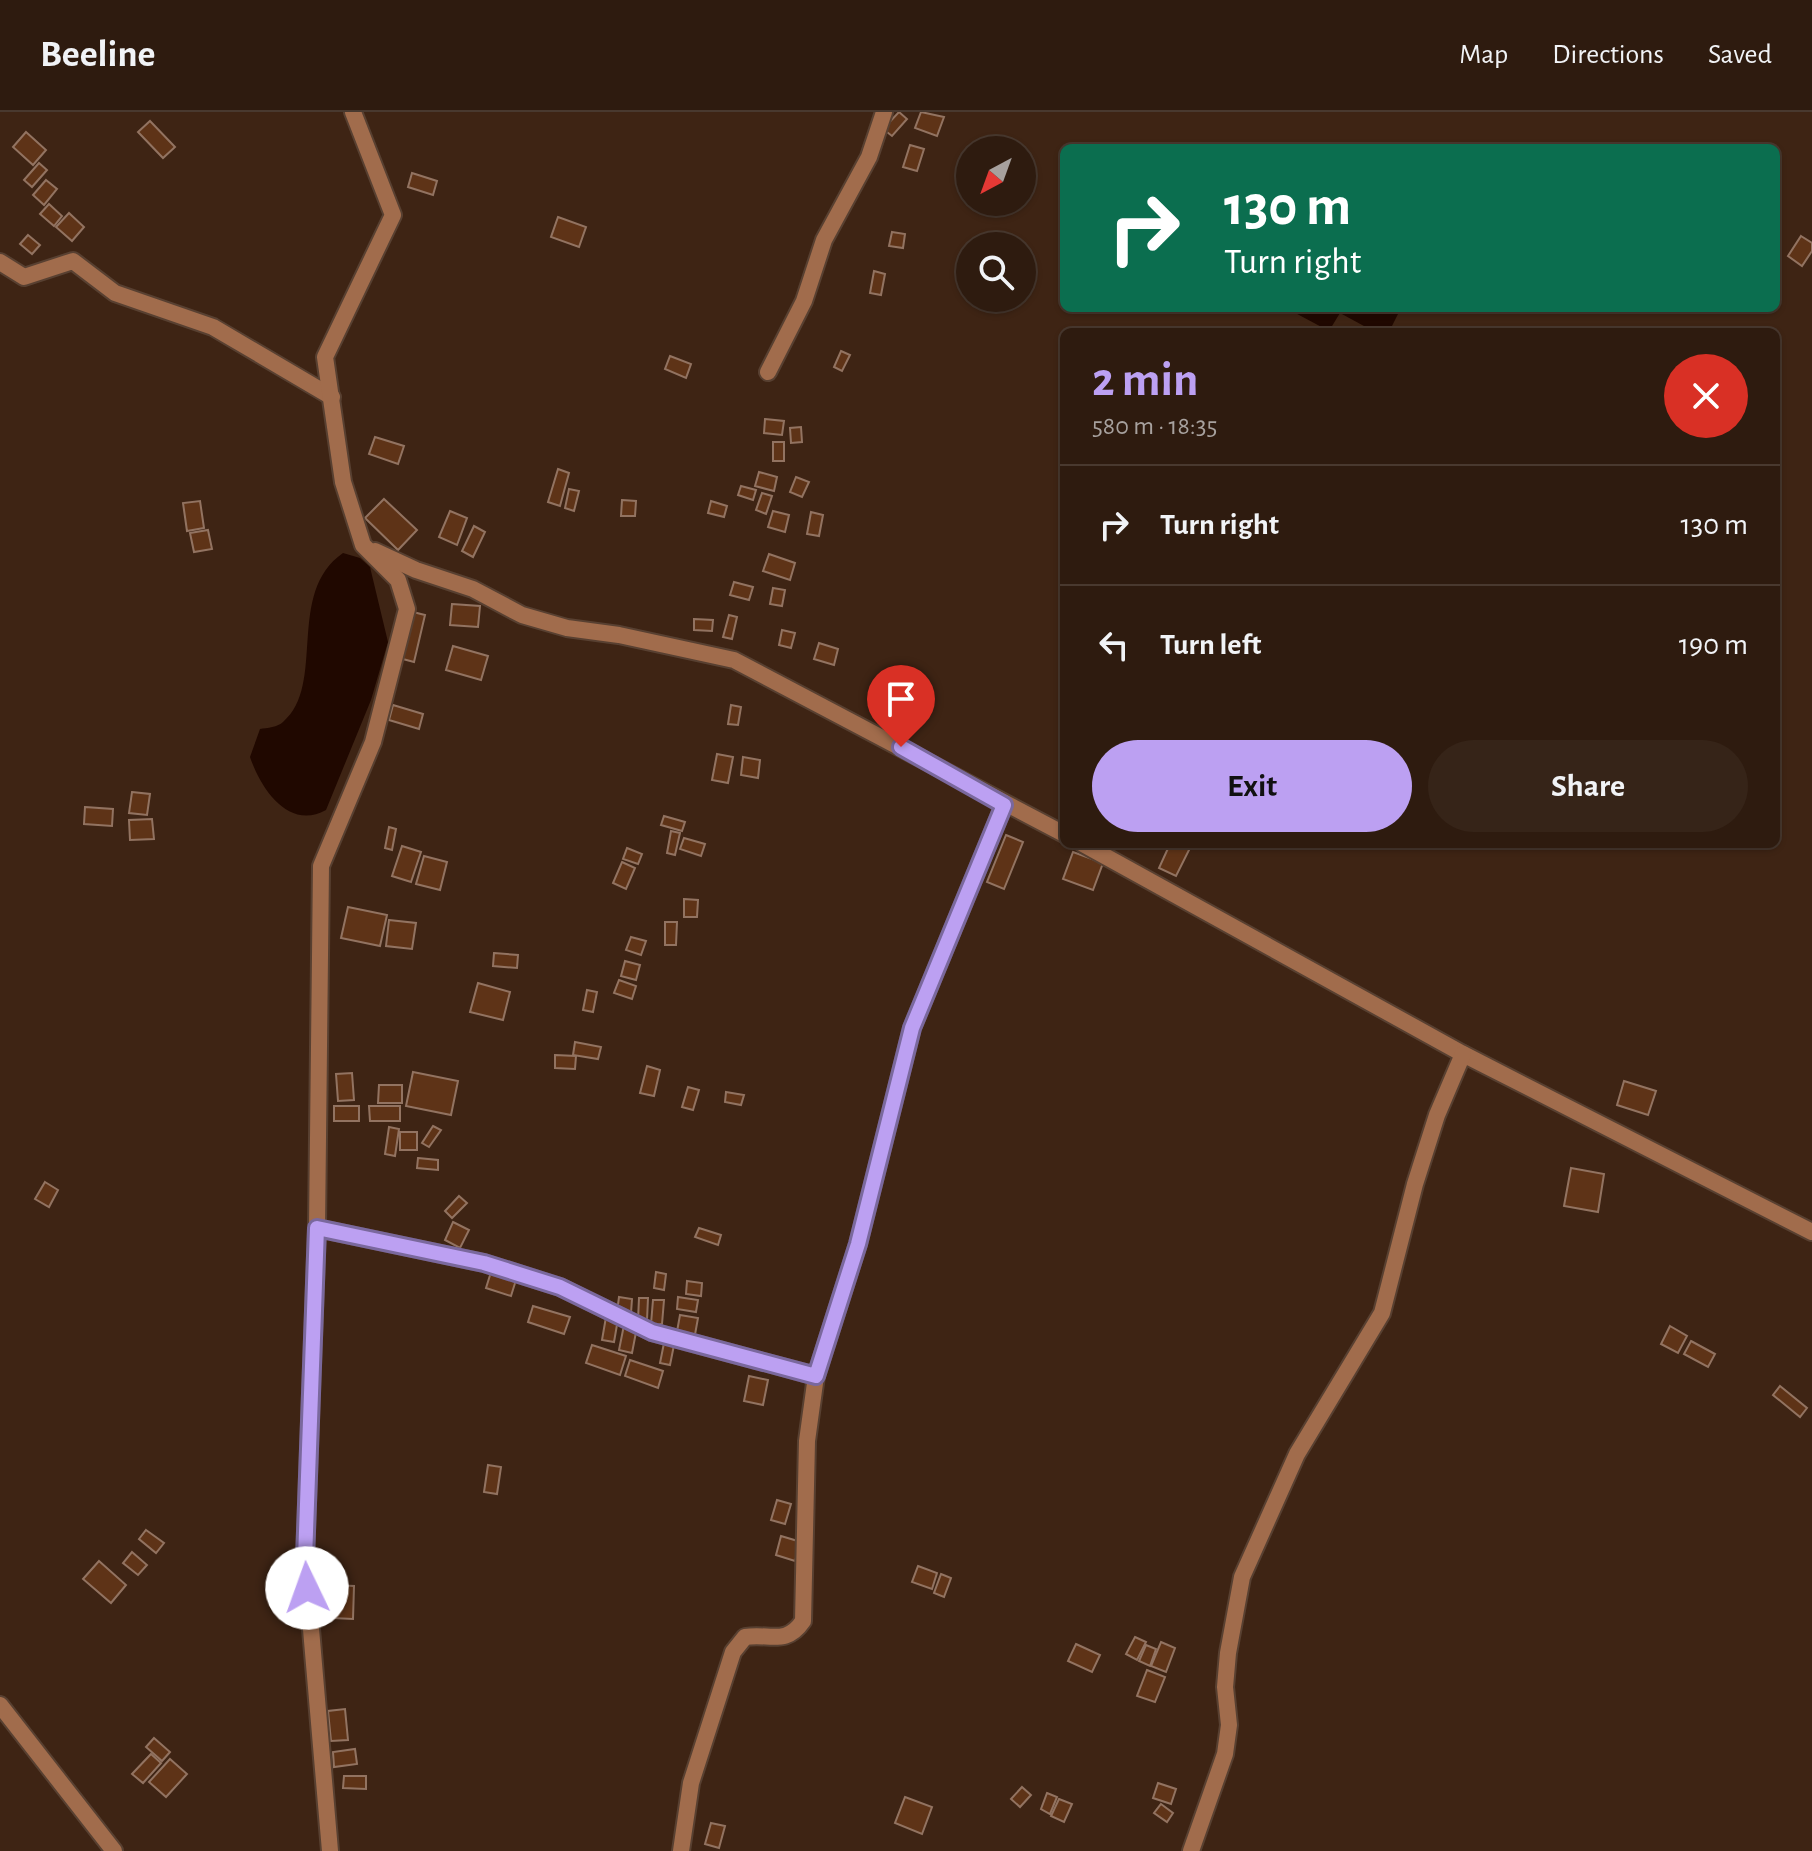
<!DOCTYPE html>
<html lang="en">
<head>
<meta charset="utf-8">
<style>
  :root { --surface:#2e1b0f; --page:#362418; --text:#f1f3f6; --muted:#a7a19e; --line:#49392f; --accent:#bca0f2 }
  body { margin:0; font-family:"Alegreya Sans",sans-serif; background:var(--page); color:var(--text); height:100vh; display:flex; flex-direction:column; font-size:30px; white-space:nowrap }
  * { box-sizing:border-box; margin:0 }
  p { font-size:26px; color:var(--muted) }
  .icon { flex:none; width:44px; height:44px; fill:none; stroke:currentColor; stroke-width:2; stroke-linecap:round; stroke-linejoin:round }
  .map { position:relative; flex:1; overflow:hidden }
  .sheet { position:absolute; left:1060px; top:216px; width:720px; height:520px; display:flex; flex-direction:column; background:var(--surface); border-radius:12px; box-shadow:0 2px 6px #0004,0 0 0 2px var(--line) }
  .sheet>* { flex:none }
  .guide { position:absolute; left:1060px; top:32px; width:720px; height:168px; border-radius:12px; box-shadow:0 2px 6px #0004,0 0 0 2px var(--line); background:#0b6e4f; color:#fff; overflow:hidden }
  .needle { width:52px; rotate:221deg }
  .tools { position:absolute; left:956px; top:24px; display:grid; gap:16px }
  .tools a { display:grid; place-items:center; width:80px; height:80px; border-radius:50%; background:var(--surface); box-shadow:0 2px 6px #0004,0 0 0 2px var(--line); font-size:40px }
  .pin { position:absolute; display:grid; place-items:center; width:68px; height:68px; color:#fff; margin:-82px -34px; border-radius:50% 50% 50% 0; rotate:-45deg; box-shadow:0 0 8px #0007 }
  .pin .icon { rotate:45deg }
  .me { position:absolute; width:88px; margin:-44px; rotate:357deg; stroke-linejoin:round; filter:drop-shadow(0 0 6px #0008) }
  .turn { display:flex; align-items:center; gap:28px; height:168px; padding:0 32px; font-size:36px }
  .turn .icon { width:104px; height:104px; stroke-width:2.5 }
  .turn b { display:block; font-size:56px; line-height:68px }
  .round { display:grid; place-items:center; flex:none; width:84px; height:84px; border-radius:42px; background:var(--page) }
  .overview { display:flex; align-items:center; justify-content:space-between; height:136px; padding:0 32px }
  h1 { font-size:48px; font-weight:700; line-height:60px; color:var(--accent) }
  .primary-button { display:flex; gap:16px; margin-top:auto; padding:16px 32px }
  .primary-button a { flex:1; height:92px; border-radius:48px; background:var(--accent); color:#111; font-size:32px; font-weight:700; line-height:92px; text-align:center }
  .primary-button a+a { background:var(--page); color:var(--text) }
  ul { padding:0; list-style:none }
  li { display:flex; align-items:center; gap:24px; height:120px; padding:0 32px; border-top:2px solid var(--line) }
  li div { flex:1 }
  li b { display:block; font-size:30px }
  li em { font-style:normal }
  header { display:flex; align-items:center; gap:48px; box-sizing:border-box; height:112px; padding:0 40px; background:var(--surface); border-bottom:2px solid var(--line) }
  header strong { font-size:38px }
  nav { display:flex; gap:44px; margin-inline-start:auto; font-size:28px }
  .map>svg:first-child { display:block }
  .water { fill:#200800 }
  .building { fill:#5e3317; stroke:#927361; stroke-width:2 }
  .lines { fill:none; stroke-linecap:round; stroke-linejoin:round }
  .minor-casing { stroke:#584031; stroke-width:20 }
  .minor { stroke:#a16c4c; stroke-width:16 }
  .route-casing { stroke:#7a689d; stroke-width:20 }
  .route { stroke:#bca0f2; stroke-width:14 }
</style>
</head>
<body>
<header>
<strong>Beeline</strong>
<nav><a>Map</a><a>Directions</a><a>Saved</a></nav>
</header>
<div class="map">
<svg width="1812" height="1739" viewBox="0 0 1812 1739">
  <rect width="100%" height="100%" fill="#3e2414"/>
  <g class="water">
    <path d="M1286 196H1401L1389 220H1375L1340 201 1329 219Z"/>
    <path d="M343 441 360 446 370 455 388 530 371 588 326 698C288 719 260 675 250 645L260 617C267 616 278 615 283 610 327 573 285 481 343 441Z"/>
  </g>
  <g class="building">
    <path d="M899 0 907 7 892 24 883 17Z"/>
    <path d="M921 0 944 5 937 24 915 16Z"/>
    <path d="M150 9 175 35 163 46 138 20Z"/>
    <path d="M26 20 46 38 33 53 13 35Z"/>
    <path d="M910 33 924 37 917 59 903 55Z"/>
    <path d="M39 51 47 58 32 75 24 68Z"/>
    <path d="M412 61 437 69 433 83 408 75Z"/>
    <path d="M46 68 57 77 44 93 33 83Z"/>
    <path d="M49 92 62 104 54 114 40 102Z"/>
    <path d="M69 101 84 115 72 129 56 115Z"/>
    <path d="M558 105 586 115 579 135 551 125Z"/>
    <path d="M892 120 905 122 903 136 889 134Z"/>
    <path d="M28 123 40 133 32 142 20 132Z"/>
    <path d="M1801 124 1812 131V139L1802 154 1788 144Z"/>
    <path d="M874 159 885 162 881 183 870 181Z"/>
    <path d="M841 239 850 243 842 259 834 255Z"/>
    <path d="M670 244 691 252 686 266 665 257Z"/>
    <path d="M765 307 784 309 782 323 764 321Z"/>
    <path d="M801 315 802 330 791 331 790 316Z"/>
    <path d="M375 325 404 334 398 352 369 342Z"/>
    <rect x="773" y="330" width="11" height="19"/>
    <path d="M558 357 569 361 560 394 548 390Z"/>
    <path d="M759 360 777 365 774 379 755 374Z"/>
    <path d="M796 365 809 370 802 385 790 380Z"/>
    <path d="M741 374 756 378 753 388 738 383Z"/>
    <path d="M569 377 579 379 574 399 565 396Z"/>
    <path d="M762 381 772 384 766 402 756 398Z"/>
    <path d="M384 387 417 418 398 438 365 406Z"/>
    <path d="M622 388 636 389 635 404H621Z"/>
    <path d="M200 389 204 416 187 419 183 391Z"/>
    <path d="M711 389 727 394 724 405 708 401Z"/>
    <path d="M450 399 467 406 457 433 439 425Z"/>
    <path d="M773 399 789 403 785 420 768 415Z"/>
    <path d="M811 400 823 403 819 424 807 422Z"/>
    <path d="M474 414 485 420 473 445 462 439Z"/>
    <path d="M208 418 212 437 194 440 190 421Z"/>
    <path d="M769 442 795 451 790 468 763 459Z"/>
    <path d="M734 470 753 475 749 488 730 483Z"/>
    <path d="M773 476 785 478 782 494 770 492Z"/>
    <path d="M452 492 480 494 478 515 450 513Z"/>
    <path d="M409 499 425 503 414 550 399 546Z"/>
    <path d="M729 503 737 505 732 527 723 525Z"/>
    <path d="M694 507 713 508 712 519 694 518Z"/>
    <path d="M782 518 795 521 791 536 779 533Z"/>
    <path d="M819 531 838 537 834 553 814 547Z"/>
    <path d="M453 534 488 544 481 568 446 558Z"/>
    <path d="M393 593 423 602 419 617 389 608Z"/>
    <path d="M731 593 741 595 738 613 728 612Z"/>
    <path d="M717 642 733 645 728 671 712 668Z"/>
    <path d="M743 645 760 648 758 666 741 663Z"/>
    <path d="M132 680 150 682 147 703 129 701Z"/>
    <path d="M85 695 113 697 112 714 84 712Z"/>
    <path d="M664 704 685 710 682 719 661 713Z"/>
    <path d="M152 707 154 727 130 728 129 708Z"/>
    <path d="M389 715 396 717 392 738 385 736Z"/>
    <path d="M671 719 680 721 675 743 667 741Z"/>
    <path d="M1006 723 1023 730 1004 777 987 770Z"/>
    <path d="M684 726 705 732 701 744 680 737Z"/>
    <path d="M1170 732 1190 736 1176 764 1159 756Z"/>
    <path d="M402 734 421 740 411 770 392 764Z"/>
    <path d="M627 736 642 742 638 752 623 747Z"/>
    <path d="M1073 740 1103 751 1093 778 1063 767Z"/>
    <path d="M424 744 447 750 440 778 416 772Z"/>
    <path d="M622 750 635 756 626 777 613 771Z"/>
    <path d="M684 787 698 788 697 805H684Z"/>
    <path d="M348 795 387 803 380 834 341 826Z"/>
    <path d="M389 808 416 811 412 837 386 834Z"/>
    <path d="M665 810H677L676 833H665Z"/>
    <path d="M631 825 646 829 641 843 626 838Z"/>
    <path d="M494 841 518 843 517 856 493 854Z"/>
    <path d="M625 849 640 853 636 868 621 864Z"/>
    <path d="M619 868 636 874 632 887 614 881Z"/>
    <path d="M478 871 510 880 503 908 470 900Z"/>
    <path d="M587 878 597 880 593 900 583 898Z"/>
    <path d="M575 930 601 935 598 947 573 943Z"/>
    <path d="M555 943 576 944 575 957 555 956Z"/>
    <path d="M647 954 660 958 654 984 640 981Z"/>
    <path d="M413 960 458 969 451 1003 406 994Z"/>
    <path d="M352 961 354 988 338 989 336 962Z"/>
    <path d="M1624 969 1656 979 1648 1003 1617 993Z"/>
    <path d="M379 973H402V991H378Z"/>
    <path d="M688 975 699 978 693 998 682 995Z"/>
    <path d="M726 980 744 983 741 993 725 990Z"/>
    <rect x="334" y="994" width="25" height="15"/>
    <path d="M369 994H400V1009H370Z"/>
    <path d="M433 1014 441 1018 429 1035 422 1031Z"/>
    <path d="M389 1015 399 1017 395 1044 385 1042Z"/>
    <rect x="400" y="1020" width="17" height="18"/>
    <path d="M418 1046 438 1048V1058L417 1056Z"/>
    <path d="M1571 1056 1604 1062 1598 1100 1564 1094Z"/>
    <path d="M45 1070 58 1078 49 1095 35 1087Z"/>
    <path d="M459 1084 467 1091 452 1106 445 1099Z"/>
    <path d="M453 1110 469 1118 460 1136 445 1128Z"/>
    <path d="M699 1116 721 1123 718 1133 695 1125Z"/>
    <path d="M491 1160 516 1168 511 1184 486 1176Z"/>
    <path d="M656 1160 666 1162 664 1178 654 1176Z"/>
    <path d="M687 1169 702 1171 701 1184 686 1182Z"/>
    <path d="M619 1185 632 1187 631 1201 617 1200Z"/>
    <path d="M678 1185 698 1188 696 1200 677 1197Z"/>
    <path d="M639 1186H648L647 1208H638Z"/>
    <path d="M653 1188H664L662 1212H651Z"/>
    <path d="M533 1194 570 1205 564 1222 528 1210Z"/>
    <path d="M680 1203 698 1206 694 1228 676 1225Z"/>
    <path d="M606 1205 618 1207 614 1230 602 1228Z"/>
    <path d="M624 1213 637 1215 632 1241 619 1238Z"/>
    <path d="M1670 1214 1687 1224 1678 1241 1661 1232Z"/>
    <path d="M1691 1229 1715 1242 1708 1255 1684 1242Z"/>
    <path d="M664 1231 674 1233 670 1253 660 1251Z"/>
    <path d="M592 1233 626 1244 620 1263 586 1251Z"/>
    <path d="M630 1248 663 1259 658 1276 625 1264Z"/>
    <path d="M749 1264 768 1268 763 1293 744 1289Z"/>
    <path d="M1780 1274 1807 1296 1800 1305 1773 1283Z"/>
    <path d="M488 1353 501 1355 497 1382 484 1380Z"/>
    <path d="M777 1388 791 1392 785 1412 771 1408Z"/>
    <path d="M146 1418 164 1431 156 1441 139 1427Z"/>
    <path d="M781 1424 801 1430 795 1449 776 1443Z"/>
    <path d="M132 1440 147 1453 138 1463 123 1451Z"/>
    <path d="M99 1449 126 1473 111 1491 83 1467Z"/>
    <path d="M918 1454 937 1461 932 1477 912 1470Z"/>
    <path d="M941 1462 951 1466 944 1485 934 1481Z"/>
    <path d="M334 1473 354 1474 353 1507 333 1506Z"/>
    <path d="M1135 1525 1146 1530 1137 1548 1126 1542Z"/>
    <path d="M1161 1530 1175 1536 1166 1560 1151 1554Z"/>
    <path d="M1076 1532 1100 1543 1092 1560 1068 1549Z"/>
    <path d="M1146 1533 1156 1537 1150 1554 1139 1549Z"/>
    <path d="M1147 1558 1165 1565 1155 1590 1137 1584Z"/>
    <path d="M345 1597 348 1628 331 1629 328 1599Z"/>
    <path d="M154 1626 170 1640 162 1649 146 1635Z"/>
    <path d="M355 1637 357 1652 334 1655 333 1640Z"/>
    <path d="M151 1642 161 1651 143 1671 132 1662Z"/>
    <path d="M170 1647 187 1662 166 1685 149 1670Z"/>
    <path d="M344 1664H366V1677L343 1676Z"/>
    <path d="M1158 1671 1176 1677 1171 1692 1153 1686Z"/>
    <path d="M1022 1675 1031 1683 1020 1695 1011 1687Z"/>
    <path d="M1047 1681 1057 1685 1050 1702 1041 1697Z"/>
    <path d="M905 1685 932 1695 922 1722 895 1711Z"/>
    <path d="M1059 1687 1072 1692 1064 1710 1051 1704Z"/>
    <path d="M1161 1692 1173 1701 1167 1710 1154 1701Z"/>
    <path d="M711 1711 725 1714 719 1736 705 1732Z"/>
  </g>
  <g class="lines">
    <defs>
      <g id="minor">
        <path d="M0 150 24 165 73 149 115 181 213 215 332 285"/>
        <path d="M768 260 804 189 824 128 869 45 884 0"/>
        <path d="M375 439 416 458 473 477 522 503 567 516 619 523 734 548 1064 722"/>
        <path d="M1083 732 1463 942 1812 1120"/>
        <path d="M317 1116 484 1151 560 1175 652 1220 816 1264"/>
        <path d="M0 1593 114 1739"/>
        <path d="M330 1739 305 1447 317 1116 321 754 373 630 407 497 398 468 363 433 343 370 325 245 393 103 353 0"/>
        <path d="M681 1739 691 1671 733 1540 745 1525C770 1521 786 1534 803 1509L807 1329 816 1264 858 1132 912 916 1004 693"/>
        <path d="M1191 1739 1225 1642 1229 1613 1225 1575 1228 1541 1242 1465 1297 1342 1382 1201 1415 1072 1437 1003 1463 942"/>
      </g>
    </defs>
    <use href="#minor" class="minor-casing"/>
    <use href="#minor" class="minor"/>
  </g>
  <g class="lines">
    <defs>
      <path id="route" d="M307 1476 305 1447 317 1116 484 1151 560 1175 652 1220 816 1264 858 1132 912 916 1004 693 901 635"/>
    </defs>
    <use href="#route" class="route-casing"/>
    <use href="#route" class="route"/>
  </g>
</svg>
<div class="tools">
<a><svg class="needle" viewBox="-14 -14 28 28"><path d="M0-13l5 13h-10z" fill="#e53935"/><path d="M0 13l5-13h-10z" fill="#a7a19e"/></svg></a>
<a><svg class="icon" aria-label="search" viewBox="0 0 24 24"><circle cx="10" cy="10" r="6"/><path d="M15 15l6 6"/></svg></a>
</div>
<div class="pin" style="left:901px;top:635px;background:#d93025"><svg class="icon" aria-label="arrive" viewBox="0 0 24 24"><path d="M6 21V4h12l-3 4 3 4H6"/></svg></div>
<svg class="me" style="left:307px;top:1476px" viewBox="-20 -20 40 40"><circle r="19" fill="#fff"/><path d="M0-13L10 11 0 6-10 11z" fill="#bca0f2"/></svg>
<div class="guide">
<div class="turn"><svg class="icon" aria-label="right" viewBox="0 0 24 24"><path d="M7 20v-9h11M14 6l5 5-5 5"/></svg><div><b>130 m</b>Turn right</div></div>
</div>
<section class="sheet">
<div class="overview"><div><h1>2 min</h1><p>580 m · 18:35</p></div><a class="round" style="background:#d93025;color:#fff"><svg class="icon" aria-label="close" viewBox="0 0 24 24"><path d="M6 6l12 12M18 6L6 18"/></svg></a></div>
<ul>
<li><svg class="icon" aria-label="right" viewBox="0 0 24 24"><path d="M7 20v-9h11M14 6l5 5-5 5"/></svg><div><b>Turn right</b></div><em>130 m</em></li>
<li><svg class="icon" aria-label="left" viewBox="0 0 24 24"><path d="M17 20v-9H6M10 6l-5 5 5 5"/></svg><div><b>Turn left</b></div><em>190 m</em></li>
</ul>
<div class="primary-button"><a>Exit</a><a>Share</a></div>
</section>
</div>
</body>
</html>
